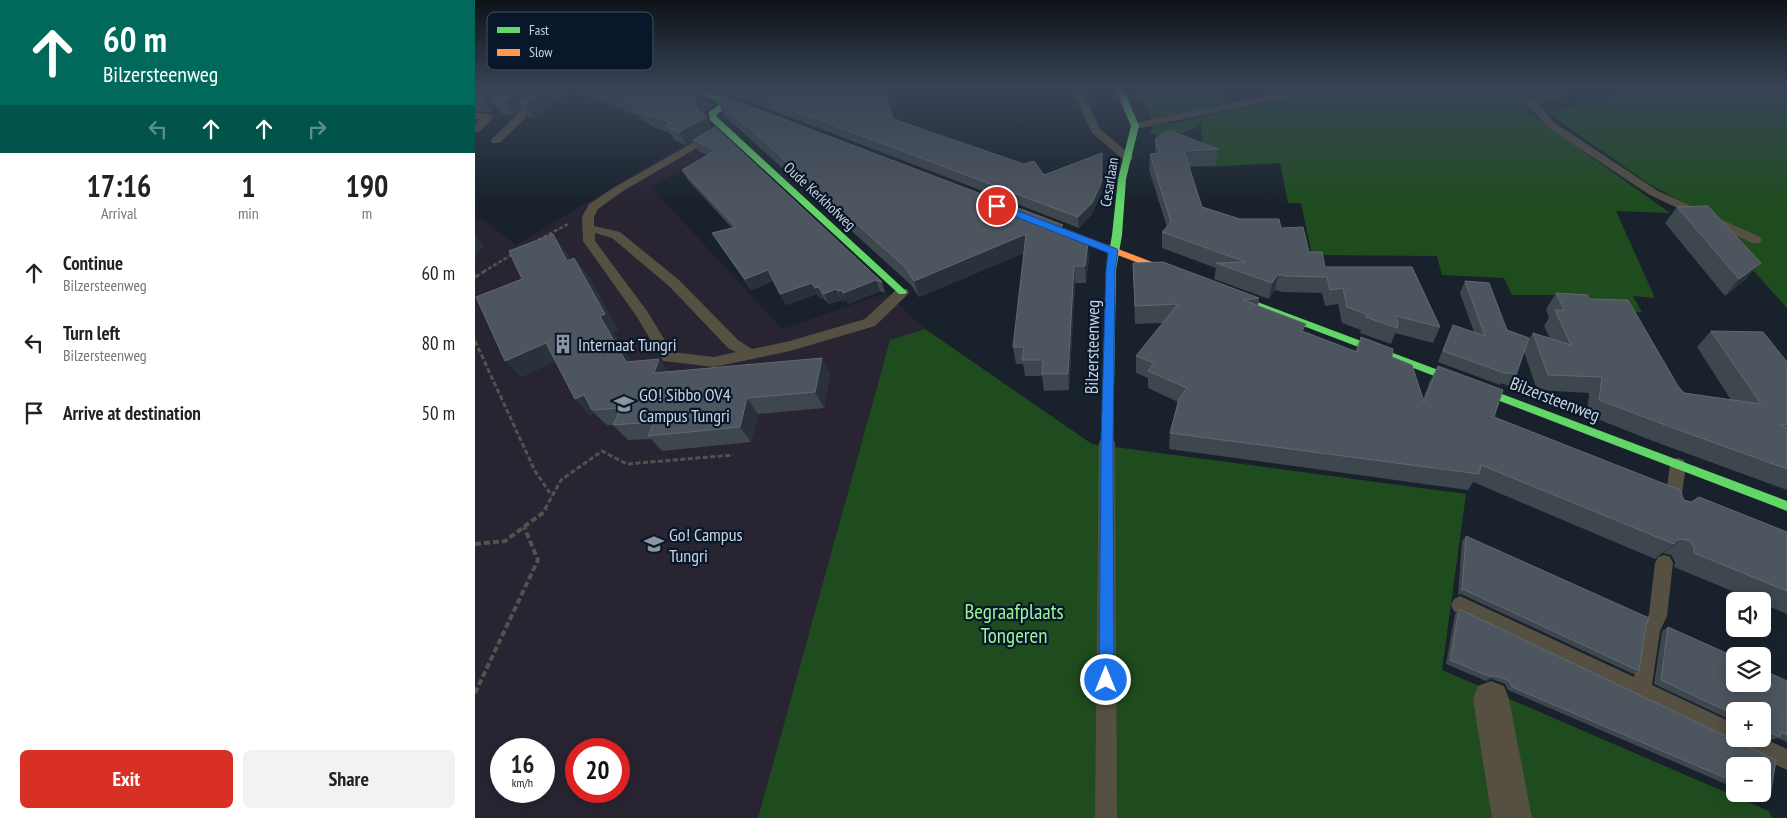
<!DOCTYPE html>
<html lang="en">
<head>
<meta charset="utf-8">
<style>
  :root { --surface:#fff; --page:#f2f2f2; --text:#222; --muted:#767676; --accent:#d93025 }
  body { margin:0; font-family:"PT Sans Narrow",sans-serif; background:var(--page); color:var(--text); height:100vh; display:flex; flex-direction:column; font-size:19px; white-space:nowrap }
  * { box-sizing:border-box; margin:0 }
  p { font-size:16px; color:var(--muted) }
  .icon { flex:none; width:28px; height:28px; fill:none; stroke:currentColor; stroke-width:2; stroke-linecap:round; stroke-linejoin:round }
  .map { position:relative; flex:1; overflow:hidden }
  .sheet { display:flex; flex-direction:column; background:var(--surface); width:475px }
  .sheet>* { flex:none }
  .guide { background:#00695c; color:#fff; overflow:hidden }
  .buttons { position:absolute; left:1251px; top:592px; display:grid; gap:10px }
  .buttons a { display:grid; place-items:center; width:45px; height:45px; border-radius:8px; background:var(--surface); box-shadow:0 2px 12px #0003; font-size:25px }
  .speed { position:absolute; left:15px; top:738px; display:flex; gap:10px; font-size:25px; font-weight:700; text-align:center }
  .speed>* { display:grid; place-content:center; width:65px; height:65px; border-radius:50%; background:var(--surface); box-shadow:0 2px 12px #0003; line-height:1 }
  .speed small { font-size:12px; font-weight:400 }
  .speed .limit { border:8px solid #d22; background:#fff; color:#111 }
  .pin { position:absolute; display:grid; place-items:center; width:42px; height:42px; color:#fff; margin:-21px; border:2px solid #fff; border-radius:50%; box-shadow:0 1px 5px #0007 }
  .me { position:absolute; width:55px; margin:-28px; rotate:0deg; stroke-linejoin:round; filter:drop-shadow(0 0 4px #0008) }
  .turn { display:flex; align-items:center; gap:18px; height:105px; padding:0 20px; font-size:22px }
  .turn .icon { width:65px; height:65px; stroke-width:2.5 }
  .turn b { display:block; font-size:35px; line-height:42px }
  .lanes { display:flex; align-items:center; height:48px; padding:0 20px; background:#0003; justify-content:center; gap:25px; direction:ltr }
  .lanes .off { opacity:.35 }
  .eta { display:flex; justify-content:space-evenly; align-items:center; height:85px; text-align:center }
  .eta b { font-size:30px; font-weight:700; line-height:35px }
  .action { display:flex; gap:10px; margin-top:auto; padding:10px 20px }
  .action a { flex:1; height:58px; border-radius:8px; background:var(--accent); color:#fff; font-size:20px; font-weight:700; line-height:58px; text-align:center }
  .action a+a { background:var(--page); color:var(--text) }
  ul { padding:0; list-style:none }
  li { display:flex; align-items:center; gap:15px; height:70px; padding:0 20px }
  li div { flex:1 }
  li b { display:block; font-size:19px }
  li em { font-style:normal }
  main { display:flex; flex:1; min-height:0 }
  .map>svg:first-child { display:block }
  .education { fill:#282432; fill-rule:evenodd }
  .green { fill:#1f4c1f }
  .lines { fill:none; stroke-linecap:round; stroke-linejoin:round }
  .path-far2 { stroke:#54524d; stroke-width:2.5; stroke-dasharray:4 2; stroke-linecap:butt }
  .path-far1 { stroke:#54524d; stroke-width:3; stroke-dasharray:5 2.5; stroke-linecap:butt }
  .path { stroke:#54524d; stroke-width:4; stroke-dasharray:6 3; stroke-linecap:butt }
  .lane { fill:#565043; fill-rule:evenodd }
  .street { fill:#565043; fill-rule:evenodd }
  .fast { fill:#63d668; fill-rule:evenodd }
  .slow { fill:#ff974d; fill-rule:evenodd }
  .wall { fill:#3e464e }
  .shaded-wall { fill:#29313a }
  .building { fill:#4d555e; stroke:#606972 }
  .route { fill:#1a73e8; stroke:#114b97 }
  .labels { text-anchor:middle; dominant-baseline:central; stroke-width:4.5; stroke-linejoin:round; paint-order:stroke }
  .far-street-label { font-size:15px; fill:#cad4e1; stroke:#081729 }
  .poi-label { font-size:18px; fill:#cad4e1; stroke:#081729; text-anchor:start }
  .street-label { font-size:18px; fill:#cad4e1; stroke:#081729 }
  .near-park-label { font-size:21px; fill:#9df695; stroke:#081729 }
  .key { fill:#081729; stroke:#425060; stroke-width:1 }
  .key-label { font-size:14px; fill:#cad4e1 }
</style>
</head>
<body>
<main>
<section class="sheet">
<div class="guide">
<div class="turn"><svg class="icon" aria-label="ahead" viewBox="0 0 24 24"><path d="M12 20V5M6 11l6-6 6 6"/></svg><div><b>60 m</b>Bilzersteenweg</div></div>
<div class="lanes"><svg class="icon off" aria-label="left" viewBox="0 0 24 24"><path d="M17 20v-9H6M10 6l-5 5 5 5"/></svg><svg class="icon" aria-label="ahead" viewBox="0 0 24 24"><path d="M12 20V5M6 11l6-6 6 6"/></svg><svg class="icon" aria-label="ahead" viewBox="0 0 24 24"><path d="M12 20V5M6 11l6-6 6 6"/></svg><svg class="icon off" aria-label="right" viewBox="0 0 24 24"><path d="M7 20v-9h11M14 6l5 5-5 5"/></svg></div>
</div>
<div class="eta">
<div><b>17:16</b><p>Arrival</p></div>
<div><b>1</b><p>min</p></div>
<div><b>190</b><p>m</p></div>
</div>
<ul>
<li><svg class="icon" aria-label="ahead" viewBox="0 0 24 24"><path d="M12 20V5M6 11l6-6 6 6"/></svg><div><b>Continue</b><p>Bilzersteenweg</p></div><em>60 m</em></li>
<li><svg class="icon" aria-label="left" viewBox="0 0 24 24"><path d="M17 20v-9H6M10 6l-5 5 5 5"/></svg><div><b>Turn left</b><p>Bilzersteenweg</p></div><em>80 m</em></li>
<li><svg class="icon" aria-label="arrive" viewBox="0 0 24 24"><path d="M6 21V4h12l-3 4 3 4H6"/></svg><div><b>Arrive at destination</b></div><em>50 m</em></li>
</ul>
<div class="action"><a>Exit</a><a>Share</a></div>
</section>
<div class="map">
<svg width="1312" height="818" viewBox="0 0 1312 818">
  <rect width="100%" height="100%" fill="#19222c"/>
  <path class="education" d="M239 126 253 143 176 187 307 329 411 293 450 329 415 340 283 818H0V220L7 219 41 245ZM26 749H69V791H26ZM101 749H144V791H101Z"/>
  <g class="green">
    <path d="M662 90H746L754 104 677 121 673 109Z"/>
    <path d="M848 90H1078L1089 96 1058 107 1049 109 1195 213 1141 211 1180 298 1158 296 1167 312 1124 313 1114 295H1037L1029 278 967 275 962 256 837 255 826 203H813L805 163 728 167 726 123C710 136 696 136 675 134L678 125 700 123Z"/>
    <path d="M1162 90H1312V308L1238 226 1248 224 1174 184 1073 113Z"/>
    <path d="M450 329 617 444 991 494 967 670 1294 811 1297 818H283L415 340Z"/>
  </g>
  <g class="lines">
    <g class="path-far2">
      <path d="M63 240 95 223"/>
      <path d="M8 272 38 254"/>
    </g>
    <g class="path-far1">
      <path d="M0 277 10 271"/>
      <path d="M0 341 60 471 77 496"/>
      <path d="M70 509 86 480 127 451 152 464 258 455"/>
    </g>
    <g class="path">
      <path d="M0 544 30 541 69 512 71 508"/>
      <path d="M0 693 63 560 49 527"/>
    </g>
    <g class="lane">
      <path d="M67 90H78L25 143H17L16 141 17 139Z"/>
      <path d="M597 90H607L625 129 657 156 658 158 657 160H649L617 133Z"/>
      <path d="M821 90H840L835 93 660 129 655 126 660 123Z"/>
      <path d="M1033 90H1044L1064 104 1080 123 1183 191 1285 237 1287 240 1285 243H1277L1175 195 1072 127 1056 108Z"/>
      <path d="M0 113 14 114 19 117 4 132 0 133V124L5 119H0Z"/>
      <path d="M237 132 242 135 241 137 148 191 123 209 119 217V226L145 232 204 280 263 340 277 349 315 341 390 319 422 289H432L434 292 432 295 400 326 315 351 239 367 188 361 162 317 108 241 107 217 114 204 140 187ZM120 233 137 238 194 286 253 348 261 352 239 357 197 352 172 311 120 241Z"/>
      <path d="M632 437 638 439 640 443 642 818H620L624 443 626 439Z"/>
      <path d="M1203 458 1209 460 1211 465 1205 508 1203 513 1197 515 1191 513 1189 508 1195 465 1197 460Z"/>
      <path d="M1189 555 1195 557 1198 563 1192 616 1185 631 1177 685 1260 724V739L1288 738 1312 749V770L979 611 976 605 979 599 985 596 1159 677 1167 629 1174 614 1180 563 1183 557Z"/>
    </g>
    <path class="street" d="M1016 681 1029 686 1034 699 1057 818H1017L998 699 1003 686Z"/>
    <g class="fast">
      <path d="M217 90H228L281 110 282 112 278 114 254 105 241 115 242 117 430 290 432 292 430 294H424L235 120 234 112 247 103Z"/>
      <path d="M641 90H649L664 126 651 179 647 235 641 270 638 443 636 446H628L626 443 631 270 637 235 643 179 656 126Z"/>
      <path d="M748 289 1312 501V511L745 294 743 292 745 290Z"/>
    </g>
    <path class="slow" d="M554 215 706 273 708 275 703 278 700 277 551 220 550 218Z"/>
  </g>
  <g class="wall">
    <path d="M0 90H97L59 118 54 117 47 107 39 115 27 114 20 104 17 107 16 112H0Z"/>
    <path d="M100 90H226L229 91 236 105 227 114 237 129 407 282 410 293 405 291 373 304 371 300 367 302 366 300 354 304 348 298 345 299 342 294 311 305 298 281 276 290 244 244 237 233 257 228 213 180 207 170 233 155 223 151 218 141 211 145 199 140 195 133 176 126 174 123 167 120 164 116Z"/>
    <path d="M244 90H408L418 119 569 175 627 153V192L617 214 604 228Z"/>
    <path d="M242 100 588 225V233L614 259 611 283H600L594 390 569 391 567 376H550L548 364H541L538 347 549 253 444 297 436 285 250 116Z"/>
    <path d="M680 139 743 149 741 165 714 167 727 207 765 219 806 228 850 267 965 327 958 343 920 333 916 344 885 333 886 330 867 323 863 304 850 306 847 293 807 292 800 290 794 299 739 279 741 268 687 248V232L692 227 674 170 675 154 680 153Z"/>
    <path d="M1202 207 1271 279 1250 296 1190 223Z"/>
    <path d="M90 251 95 259 112 274 143 330 138 332 155 361 194 371 355 374 349 408 283 414 276 442 187 451 176 439 153 440 138 425H132L119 413 115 415 100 399 80 361 46 377 47 279Z"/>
    <path d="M658 263 784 298 783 306 829 332 880 352 886 337 917 357 948 399 954 383 963 366 1019 417 1209 500 1312 532V614L1288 604V601H1281L1199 567 1200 562 1196 555 1188 553 1186 554 1180 559 998 482 993 490 694 449 695 433 703 402 673 388V378L661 373V356L688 323 660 324Z"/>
    <path d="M990 281 1032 330 1053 341 1058 333 1075 338 1069 326 1074 318 1071 309 1081 293 1115 299 1203 386 1209 393 1256 400 1222 347 1236 331 1312 362V490L1178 441 1112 415 1114 393 1062 390 1049 352 1041 375 1034 386 1026 383 1025 385 963 362 973 336 978 325 999 332 985 293Z"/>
    <path d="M991 536 1164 671 1158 674 986 594 983 595 987 541Z"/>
    <path d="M984 609 1301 760 1295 797 1287 799 1274 794H1288V766H1260V788L1033 690 1030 684 1017 679 1011 681 971 664 980 614Z"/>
    <path d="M1193 627 1312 681V742L1303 738 1296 740 1288 736V711H1260V722L1179 684 1187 631Z"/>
  </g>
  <g class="shaded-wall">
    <path d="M10 90H35L17 100 20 104 17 107 16 112 6 98 7 93Z"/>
    <path d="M41 90H97L59 118 50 104 44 103 47 107 39 115 29 101Z"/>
    <path d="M170 90H199L172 94Z"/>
    <path d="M229 91 236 105 226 115 231 117 238 131 218 140V141L211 145 204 132 223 110 219 101Z"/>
    <path d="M627 153V192L617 214 604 228 603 217Z"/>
    <path d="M588 225 589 242 583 230Z"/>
    <path d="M0 234 3 237 2 238 9 245 0 258Z"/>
    <path d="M78 234 90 251 105 277 92 261Z"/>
    <path d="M551 234 554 251 444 297 439 281Z"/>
    <path d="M613 242 614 259 611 283 610 266Z"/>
    <path d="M99 258 112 274 143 330 138 332 164 377 151 362 125 316Z"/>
    <path d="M1286 263 1271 279 1250 296 1264 279Z"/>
    <path d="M599 266 600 283 594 390 593 374Z"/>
    <path d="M293 270 299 280 276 290 270 279Z"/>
    <path d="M803 274 800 290 794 299 797 283Z"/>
    <path d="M401 280 405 291 373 304 368 293Z"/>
    <path d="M337 283 342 294 311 305 305 294Z"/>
    <path d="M343 287 348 298 345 299 340 288Z"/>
    <path d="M361 289 366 300 354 304 349 294Z"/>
    <path d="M366 290 371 300 367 302 363 291Z"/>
    <path d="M71 343 86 359 46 377 30 361Z"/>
    <path d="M347 358 355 374 349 408 340 392Z"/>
    <path d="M184 359 196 374 179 373Z"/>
    <path d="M109 395 117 410 119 413 115 415 100 399Z"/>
    <path d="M272 398 283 414 276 442 265 427Z"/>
    <path d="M1207 539 1188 553 1186 554 1199 544 1201 541Z"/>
    <path d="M1021 676 1017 679 1011 681 1016 677Z"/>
  </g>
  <g class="building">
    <path d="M0 90H10L7 93 6 98H0Z"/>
    <path d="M27 90H41L29 101 17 100Z"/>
    <path d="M58 90H70L50 104 44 103Z"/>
    <path d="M126 90H170L172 94 186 90H226L229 91 219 101 223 110 231 117 204 132 191 126 197 123 168 113 171 111 159 107 163 105Z"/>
    <path d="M265 90H408L418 119 549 164 559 161 569 175 627 153V181L617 203 603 217Z"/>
    <path d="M248 96 588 225 583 230 613 242 610 266H599L593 374H567L568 360H547L549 347H538L551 234 439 281 431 268 242 100Z"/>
    <path d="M240 127 407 282 401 280 368 293 366 290 363 291 361 289 349 294 343 287 340 288 337 283 305 294 293 270 270 279 237 233 261 227 207 170 241 150 218 140Z"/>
    <path d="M696 131 743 149 709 151 727 207 765 219H804L806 228 828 227 834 252H847L850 267H937L965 327 921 316 923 323 922 328 891 317V314L872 307 868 288 855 290 852 277 810 276 803 274 797 283 741 263 771 262 687 232 696 222 675 154 685 153 680 139 689 132Z"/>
    <path d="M1233 206 1286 263 1264 279 1202 207Z"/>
    <path d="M78 234 92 261 99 258 130 314 125 316 151 362 184 359 179 373 347 358 340 392 272 398 265 427 173 436 179 422 138 425 146 408 117 410 109 395 100 399 71 343 30 361 1 297 47 279 34 251Z"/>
    <path d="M688 262 784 298 768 300 831 324 827 331 882 352 886 337 918 349 917 357 937 365 949 402 963 366 1028 390 1019 417 1205 490 1209 500 1216 502 1224 497 1312 532V591L1219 553V548L1215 541 1207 539 1201 541 1199 544 1006 465 1004 474 695 433 704 399 712 388 673 371 679 363 661 356 703 304 660 306 658 263Z"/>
    <path d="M990 281 1014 283 1032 330 1054 338 1041 375 1032 372V374L968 351 978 325 1010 336Z"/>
    <path d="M1081 293 1113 295 1115 299 1153 300 1203 386 1209 393 1286 404 1236 331 1288 332 1312 362V425H1304L1312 428V469L1193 426 1124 400 1127 377 1073 375 1058 333 1096 345 1080 310H1089Z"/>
    <path d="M991 536 1174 618 1171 625 1164 671 990 590H987Z"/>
    <path d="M984 609 1301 760 1295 797 1288 794V766H1260V782L1037 687 1034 681 1021 676 1016 677 975 660Z"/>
    <path d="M1193 627 1260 657V684H1288V670L1312 681V735L1306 732 1305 737 1296 733H1288V711H1260V715L1186 680Z"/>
  </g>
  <linearGradient id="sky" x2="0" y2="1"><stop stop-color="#0e1318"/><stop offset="0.44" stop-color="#384456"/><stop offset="1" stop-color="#384456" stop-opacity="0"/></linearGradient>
  <rect width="1312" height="204" fill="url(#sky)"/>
  <path class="route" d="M522 203 642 249 643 251 640 270 638 443 639 680 636 685 631 687 626 685 624 680 626 443 631 270 633 253 518 208V204Z"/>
  <defs>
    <symbol id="building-bare" viewBox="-9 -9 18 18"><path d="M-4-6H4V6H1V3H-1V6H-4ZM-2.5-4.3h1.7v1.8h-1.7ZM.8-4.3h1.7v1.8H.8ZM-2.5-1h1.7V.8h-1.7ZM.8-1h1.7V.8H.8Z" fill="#8c96a2" stroke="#081729" stroke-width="2.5" paint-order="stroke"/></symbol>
    <symbol id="school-bare" viewBox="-9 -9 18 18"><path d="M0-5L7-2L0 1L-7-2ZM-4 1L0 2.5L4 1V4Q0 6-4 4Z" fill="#8c96a2" stroke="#081729" stroke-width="2.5" paint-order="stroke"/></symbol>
  </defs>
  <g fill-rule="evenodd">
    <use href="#building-bare" x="74" y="330" width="28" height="28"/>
    <use href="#school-bare" x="135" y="390" width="28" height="28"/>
    <use href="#school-bare" x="165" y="530" width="28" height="28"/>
  </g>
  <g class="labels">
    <g class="far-street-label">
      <text transform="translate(634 182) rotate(-81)">Cesarlaan</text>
      <text transform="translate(345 196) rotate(43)">Oude Kerkhofweg</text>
    </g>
    <g class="poi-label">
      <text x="103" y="344">Internaat Tungri</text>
      <text x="164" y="394">GO! Sibbo OV4<tspan x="164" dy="21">Campus Tungri</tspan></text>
      <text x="194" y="534">Go! Campus<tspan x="194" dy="21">Tungri</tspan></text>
    </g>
    <g class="street-label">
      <text transform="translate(617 347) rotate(-89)">Bilzersteenweg</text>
      <text transform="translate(1080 399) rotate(21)">Bilzersteenweg</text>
    </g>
    <g class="near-park-label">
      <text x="539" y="611">Begraafplaats<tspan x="539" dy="24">Tongeren</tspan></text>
    </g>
  </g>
  <rect x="12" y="12" width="166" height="58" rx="8" class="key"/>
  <rect x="22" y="27" width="23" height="6" fill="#63d668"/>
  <rect x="22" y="49" width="23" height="7" fill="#ff974d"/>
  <g class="key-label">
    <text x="54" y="35">Fast</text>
    <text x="54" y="57">Slow</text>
  </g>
</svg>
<div class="buttons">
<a><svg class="icon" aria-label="sound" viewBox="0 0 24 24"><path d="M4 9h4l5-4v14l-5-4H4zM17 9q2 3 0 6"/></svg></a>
<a><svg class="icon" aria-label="layers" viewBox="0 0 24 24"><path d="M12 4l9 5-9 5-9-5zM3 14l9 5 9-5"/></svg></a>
<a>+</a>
<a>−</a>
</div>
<div class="speed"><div>16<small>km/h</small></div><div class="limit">20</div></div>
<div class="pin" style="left:522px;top:206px;background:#d93025"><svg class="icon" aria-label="arrive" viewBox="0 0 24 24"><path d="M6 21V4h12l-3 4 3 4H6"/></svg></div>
<svg class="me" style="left:631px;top:680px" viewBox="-20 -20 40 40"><circle r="17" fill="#1a73e8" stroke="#fff" stroke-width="3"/><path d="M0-11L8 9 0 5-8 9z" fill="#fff"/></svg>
</div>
</main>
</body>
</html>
